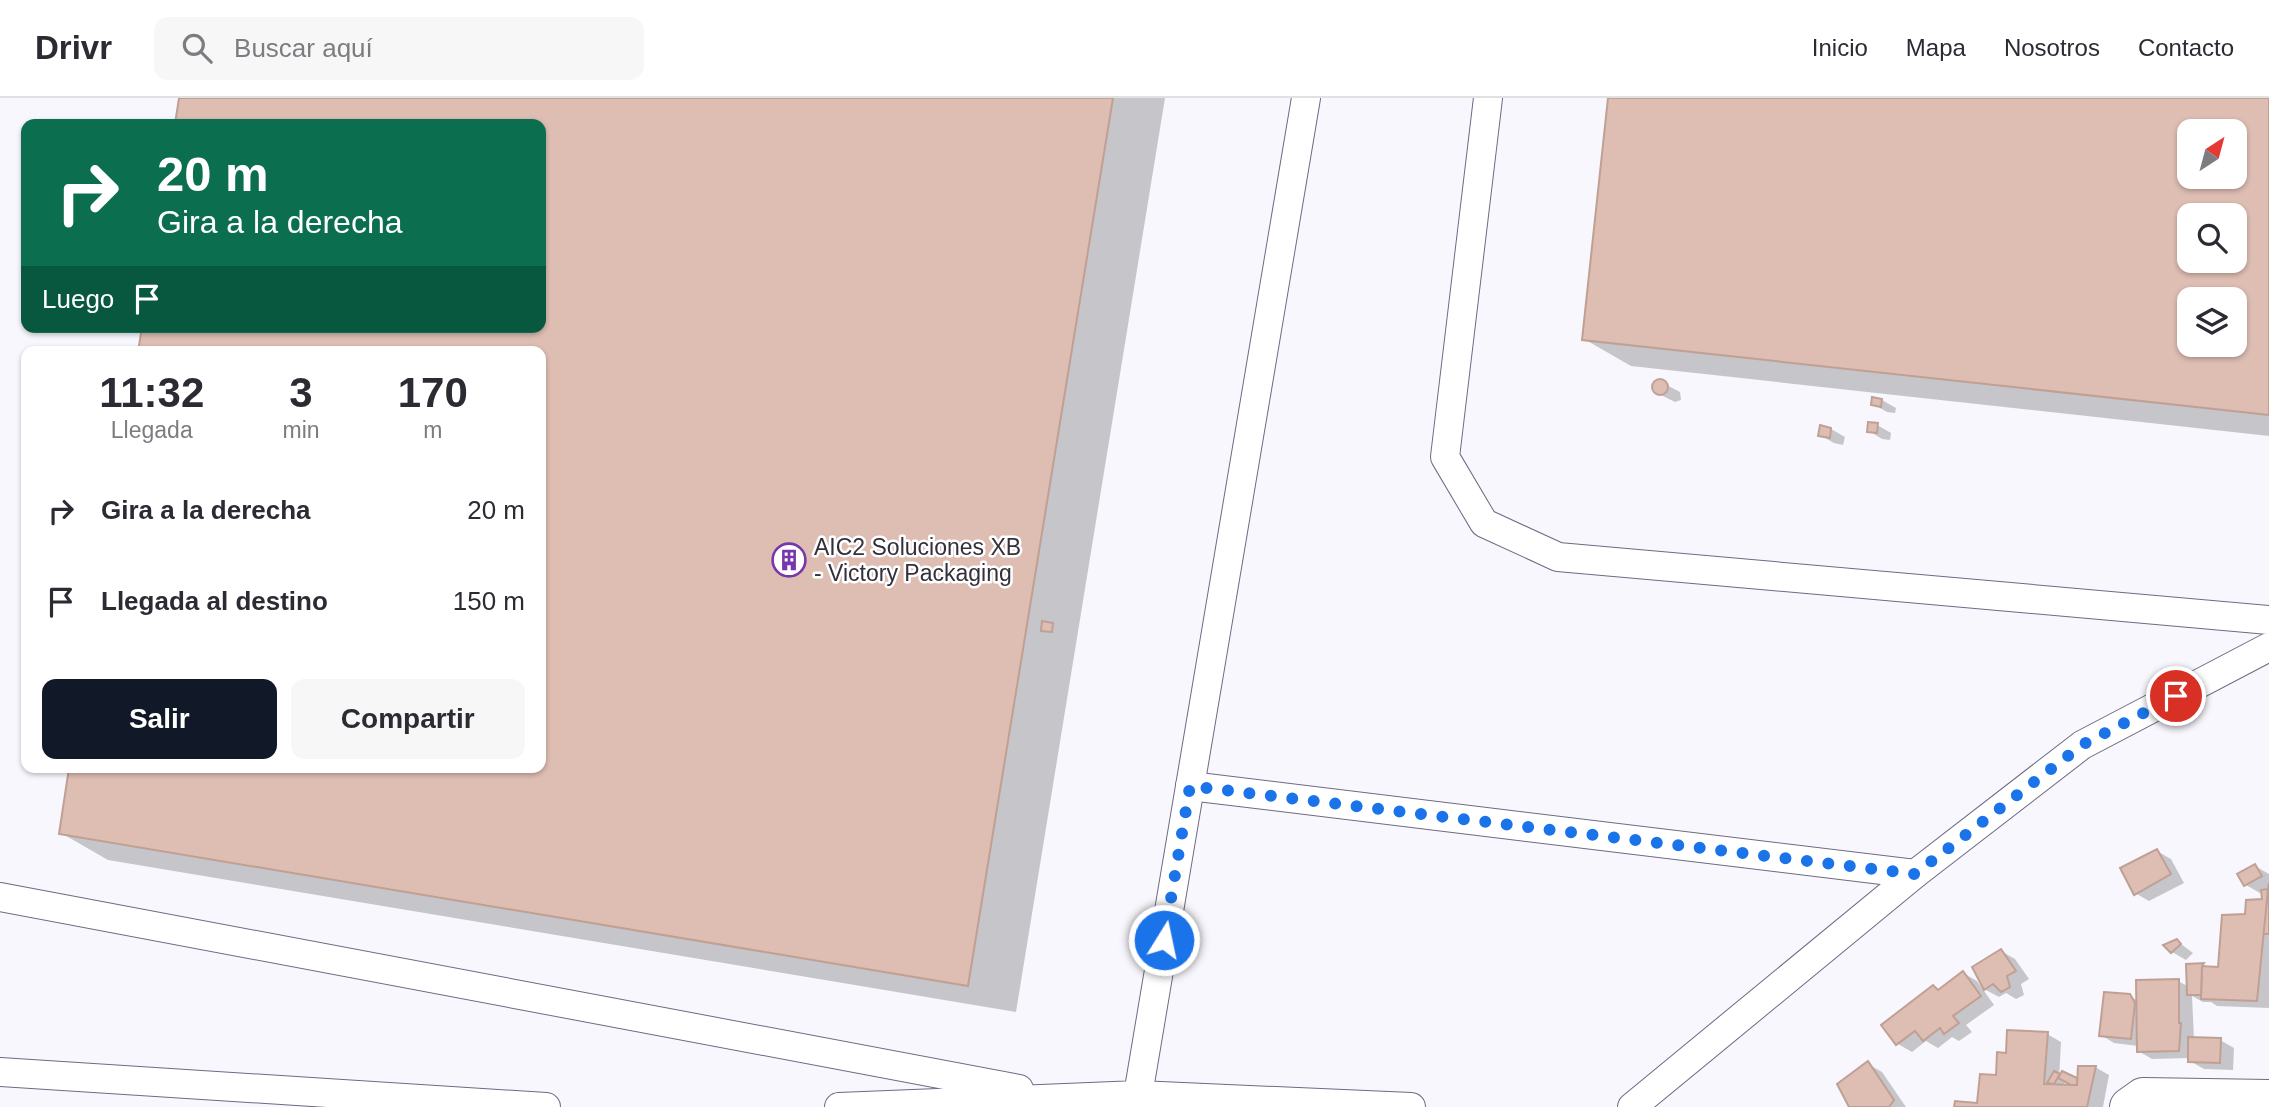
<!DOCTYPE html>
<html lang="es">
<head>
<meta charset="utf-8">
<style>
  :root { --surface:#fff; --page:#f7f7f7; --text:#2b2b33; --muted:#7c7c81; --line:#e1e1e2; --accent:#111827 }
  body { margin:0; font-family:Helvetica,sans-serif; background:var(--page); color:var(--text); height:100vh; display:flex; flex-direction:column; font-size:26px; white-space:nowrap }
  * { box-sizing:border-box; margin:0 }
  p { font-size:23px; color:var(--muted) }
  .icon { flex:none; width:38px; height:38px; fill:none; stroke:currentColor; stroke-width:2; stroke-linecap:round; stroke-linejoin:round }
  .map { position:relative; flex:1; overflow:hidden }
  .side { position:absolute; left:21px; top:248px; width:525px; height:427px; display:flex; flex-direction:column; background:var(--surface); border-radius:14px; box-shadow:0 2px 5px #0004 }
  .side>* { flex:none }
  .banner { position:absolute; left:21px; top:21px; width:525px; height:214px; border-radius:14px; box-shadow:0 2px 5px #0004; background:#0b6e4f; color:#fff; overflow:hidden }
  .needle { width:46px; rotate:36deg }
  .fabs { position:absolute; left:2177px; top:21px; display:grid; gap:14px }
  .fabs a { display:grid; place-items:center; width:70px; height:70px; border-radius:14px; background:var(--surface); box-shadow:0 2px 5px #0004; font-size:35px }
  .pin { position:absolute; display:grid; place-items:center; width:60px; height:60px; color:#fff; margin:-30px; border:4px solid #fff; border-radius:50%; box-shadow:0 2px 7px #0007 }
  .me { position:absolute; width:77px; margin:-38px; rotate:10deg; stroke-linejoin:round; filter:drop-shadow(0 0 5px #0008) }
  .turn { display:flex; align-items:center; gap:24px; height:147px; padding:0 21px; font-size:32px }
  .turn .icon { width:91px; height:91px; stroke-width:2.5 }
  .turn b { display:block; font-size:49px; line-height:60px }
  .then { display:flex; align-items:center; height:66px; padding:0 21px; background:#0003; gap:14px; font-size:26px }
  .eta { display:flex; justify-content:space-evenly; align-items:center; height:119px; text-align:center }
  .eta b { font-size:42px; font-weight:700; line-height:49px }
  .action { display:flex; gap:14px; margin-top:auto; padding:14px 21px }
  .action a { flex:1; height:80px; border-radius:14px; background:var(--accent); color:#fff; font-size:28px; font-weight:700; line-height:80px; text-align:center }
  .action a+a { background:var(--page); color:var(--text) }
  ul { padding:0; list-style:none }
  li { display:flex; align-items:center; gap:21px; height:91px; padding:0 21px }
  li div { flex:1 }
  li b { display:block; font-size:26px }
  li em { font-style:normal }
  header { display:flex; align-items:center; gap:42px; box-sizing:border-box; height:98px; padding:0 35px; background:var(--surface); border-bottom:2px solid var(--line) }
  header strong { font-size:33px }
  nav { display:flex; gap:38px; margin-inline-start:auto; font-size:24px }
  .search { width:490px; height:63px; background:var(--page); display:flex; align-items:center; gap:18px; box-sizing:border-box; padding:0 24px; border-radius:14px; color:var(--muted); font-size:26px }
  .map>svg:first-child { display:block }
  .shadow { fill:#0003; fill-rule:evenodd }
  .building { fill:#debdb2; stroke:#c0a095; stroke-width:2; fill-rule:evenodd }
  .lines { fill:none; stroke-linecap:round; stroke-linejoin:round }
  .lane-casing { stroke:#6f6984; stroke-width:30 }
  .street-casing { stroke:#6f6984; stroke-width:40 }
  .lane { stroke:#fff; stroke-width:28 }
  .street { stroke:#fff; stroke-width:38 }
  .route { stroke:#1a73e8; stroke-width:12; stroke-dasharray:0 21.6 }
  .labels { text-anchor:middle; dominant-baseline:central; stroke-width:5; stroke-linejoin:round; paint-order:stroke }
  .poi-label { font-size:23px; fill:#32303b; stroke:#fff; text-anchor:start }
</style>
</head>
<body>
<header>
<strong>Drivr</strong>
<div class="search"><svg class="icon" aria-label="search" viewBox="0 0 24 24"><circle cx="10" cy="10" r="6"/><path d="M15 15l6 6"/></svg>Buscar aquí</div>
<nav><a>Inicio</a><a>Mapa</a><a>Nosotros</a><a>Contacto</a></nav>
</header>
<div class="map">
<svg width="2269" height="1009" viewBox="0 0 2269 1009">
  <rect width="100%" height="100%" fill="#f8f7fd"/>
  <g class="shadow">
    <path d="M181 0H1165L1016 914 108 762 61 735 541 670V26H177Z"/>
    <path d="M1610 0H2269V338L1631 268 1584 241ZM2189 33H2235V79H2189ZM2189 117H2235V163H2189ZM2189 201H2235V247H2189Z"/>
    <path d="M1659 283 1680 294 1681 302 1675 304 1655 294V285Z"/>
    <path d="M1882 302 1896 310 1895 315 1887 314 1873 306Z"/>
    <path d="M1877 327 1891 335 1890 342 1882 341 1869 333Z"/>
    <path d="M1831 331 1845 339 1843 347 1834 345 1820 337Z"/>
    <path d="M2157 753 2171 761 2184 785 2149 803 2135 795Z"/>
    <path d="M2255 768 2269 776V910L2217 908 2211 904H2203L2192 898 2194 941 2220 942 2234 950 2233 972 2204 971 2190 963V960L2152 961 2138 953V948L2114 945 2101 937 2130 898 2138 903 2178 883 2189 889 2188 868 2203 867 2209 870 2220 871 2247 817 2264 803 2263 793 2260 795 2246 787Z"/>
    <path d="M2177 843 2193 855 2186 862 2172 854Z"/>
    <path d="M2001 853 2015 861 2029 881 2021 886 2024 897 2016 901 2006 895 1999 899 1984 891Z"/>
    <path d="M1963 875 1977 883 1994 907 1966 927 1972 934 1959 943 1952 939 1938 950 1926 943 1912 954 1898 946 1933 889 1940 893Z"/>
    <path d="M2047 936 2061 944 2059 982 2063 975 2079 982 2095 969 2109 977 2103 1009H1956L1978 1007 1998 979 2008 957ZM2066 982 2079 990 2063 988Z"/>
    <path d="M1868 966 1882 974 1906 1009H1852Z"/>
  </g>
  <g class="building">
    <path d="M179 0H1113L968 888 59 736 69 670H541V254H138L142 229H541V26H175Z"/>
    <path d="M1608 0H2269V317L1582 242ZM2189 33H2235V79H2189ZM2189 117H2235V163H2189ZM2189 201H2235V247H2189Z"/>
    <circle cx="1660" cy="289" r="8"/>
    <path d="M1872 299 1882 301 1881 309 1871 307Z"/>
    <path d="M1868 324 1878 325 1877 335 1867 334Z"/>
    <path d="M1820 327 1831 330 1830 340 1818 338Z"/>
    <path d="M1042 523 1053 525 1052 534 1041 533Z"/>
    <path d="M2157 751 2171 776 2134 797 2120 770Z"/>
    <path d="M2255 766 2262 778 2244 788 2237 776Z"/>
    <path d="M2269 785V836H2263L2268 791Z"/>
    <path d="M2268 791 2257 903 2201 901 2202 868 2218 869 2222 817 2245 816 2246 802 2262 801 2261 792Z"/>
    <path d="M2177 841 2181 846 2171 855 2163 847Z"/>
    <path d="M2001 851 2016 873 2007 878 2010 889 2001 894 1993 886 1984 892 1972 869Z"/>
    <path d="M2204 865 2202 868 2201 897H2187L2186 866Z"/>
    <path d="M1963 873 1981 898 1953 918 1959 925 1944 936 1940 930 1923 943 1915 933 1896 947 1881 927 1933 887 1938 892Z"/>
    <path d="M2179 881V925H2181L2179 953 2137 954 2136 882Z"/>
    <path d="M2104 894 2130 896 2135 905 2131 941 2099 938Z"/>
    <path d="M2007 932 2048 934 2044 986 2077 987 2078 968H2096L2087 1009H1954L1955 1003 1977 1005 1980 976 1996 977 1997 954 2006 955Z"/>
    <path d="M2188 939 2221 940 2220 965 2188 964Z"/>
    <path d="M1868 963 1894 1002 1889 1009H1849L1837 986Z"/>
    <path d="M2054 973 2060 976 2054 986 2047 985Z"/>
    <path d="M2062 973 2077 980V987H2071L2058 980Z"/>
  </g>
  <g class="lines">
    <defs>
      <g id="lane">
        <path d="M1488 0 1445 359 1484 425 1558 459 2269 522"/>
        <path d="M1190 688 1915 776"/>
        <path d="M0 799 1019 991"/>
        <path d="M0 974 546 1009"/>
        <path d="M1138 997 1411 1009"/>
        <path d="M839 1009 1138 997 1306 0"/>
        <path d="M1632 1009 1915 776 2082 647 2269 549"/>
      </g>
      <path id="street" d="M2129 1009 2143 999 2269 1001"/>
    </defs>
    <use href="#lane" class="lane-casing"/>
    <use href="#street" class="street-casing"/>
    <use href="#lane" class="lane"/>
    <use href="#street" class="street"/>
  </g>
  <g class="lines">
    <path class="route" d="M1164 842 1190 688 1915 776 2082 647 2176 598"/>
  </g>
  <defs>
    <symbol id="building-ring" viewBox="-11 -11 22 22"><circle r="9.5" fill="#fff" stroke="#7737ac" stroke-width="1.5"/><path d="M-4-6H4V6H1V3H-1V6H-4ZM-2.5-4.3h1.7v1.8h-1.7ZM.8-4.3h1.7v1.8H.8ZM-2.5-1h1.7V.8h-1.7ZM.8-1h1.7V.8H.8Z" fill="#7737ac"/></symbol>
  </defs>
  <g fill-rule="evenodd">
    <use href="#building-ring" x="770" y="443" width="38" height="38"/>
  </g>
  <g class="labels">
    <g class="poi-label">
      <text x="814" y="449">AIC2 Soluciones XB<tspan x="814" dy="26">- Victory Packaging</tspan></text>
    </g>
  </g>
</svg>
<div class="fabs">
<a><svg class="needle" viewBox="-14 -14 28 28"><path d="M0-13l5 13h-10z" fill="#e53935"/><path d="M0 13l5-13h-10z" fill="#7c7c81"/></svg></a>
<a><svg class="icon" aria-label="search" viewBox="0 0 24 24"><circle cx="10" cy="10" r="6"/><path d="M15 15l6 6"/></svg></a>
<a><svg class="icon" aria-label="layers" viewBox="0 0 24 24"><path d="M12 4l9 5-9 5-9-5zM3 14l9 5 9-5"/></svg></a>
</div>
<div class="pin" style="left:2176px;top:598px;background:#d93025"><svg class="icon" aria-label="arrive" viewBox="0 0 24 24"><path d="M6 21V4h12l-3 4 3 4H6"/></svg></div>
<svg class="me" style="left:1164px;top:842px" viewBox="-20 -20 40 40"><circle r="17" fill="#1a73e8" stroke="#fff" stroke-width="3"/><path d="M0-11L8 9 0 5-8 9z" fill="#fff"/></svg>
<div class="banner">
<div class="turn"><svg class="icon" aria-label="right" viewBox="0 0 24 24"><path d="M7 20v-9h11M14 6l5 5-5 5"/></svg><div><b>20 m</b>Gira a la derecha</div></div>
<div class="then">Luego<svg class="icon" aria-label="arrive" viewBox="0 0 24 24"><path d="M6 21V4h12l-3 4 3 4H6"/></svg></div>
</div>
<section class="side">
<div class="eta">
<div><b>11:32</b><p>Llegada</p></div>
<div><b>3</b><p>min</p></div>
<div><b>170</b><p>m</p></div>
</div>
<ul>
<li><svg class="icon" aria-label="right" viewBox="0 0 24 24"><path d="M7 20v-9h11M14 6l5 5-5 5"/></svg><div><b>Gira a la derecha</b></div><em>20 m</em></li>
<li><svg class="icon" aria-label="arrive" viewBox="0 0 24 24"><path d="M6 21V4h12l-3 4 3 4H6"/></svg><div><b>Llegada al destino</b></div><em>150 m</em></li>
</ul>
<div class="action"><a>Salir</a><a>Compartir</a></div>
</section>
</div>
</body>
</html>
